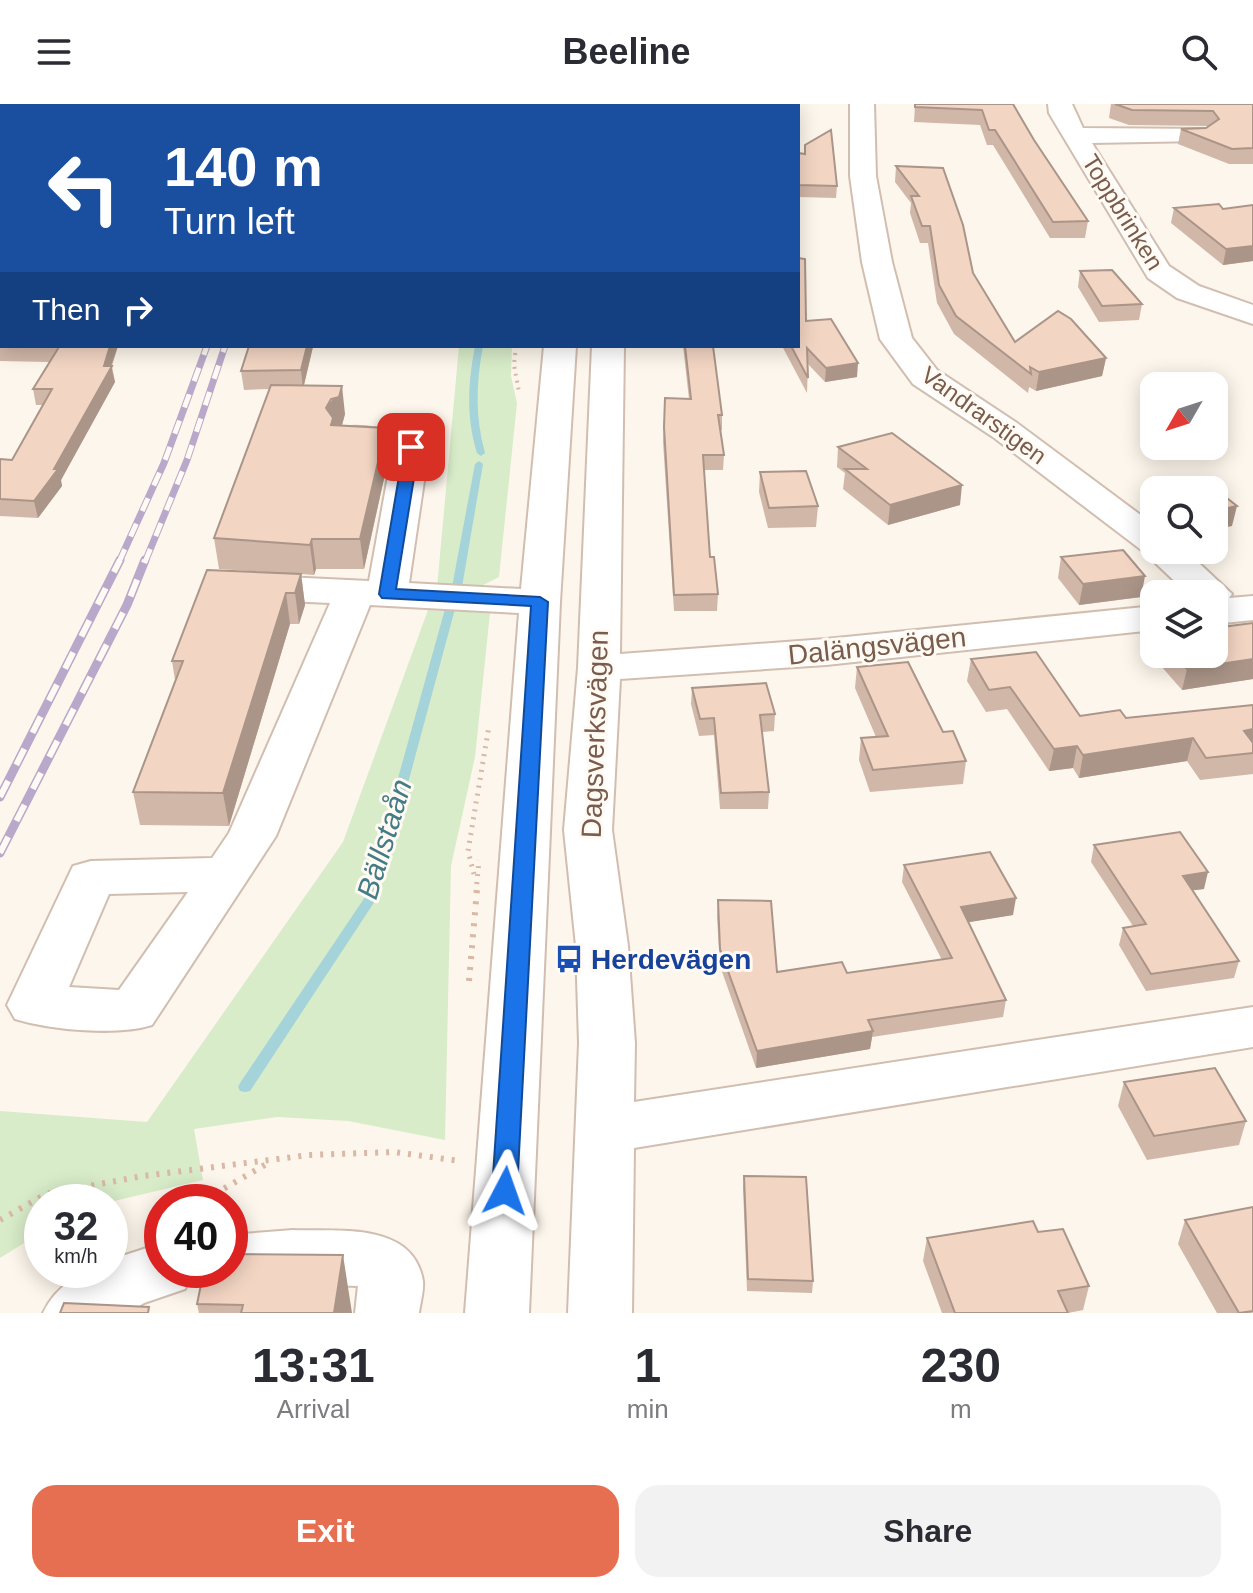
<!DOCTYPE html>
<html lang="en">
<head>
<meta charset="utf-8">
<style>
  :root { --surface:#fff; --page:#f2f2f3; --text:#2b2b33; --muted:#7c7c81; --accent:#e76f51 }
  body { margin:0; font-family:Arial,sans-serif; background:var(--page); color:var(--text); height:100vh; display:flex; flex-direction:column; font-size:30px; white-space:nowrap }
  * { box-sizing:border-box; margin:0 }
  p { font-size:26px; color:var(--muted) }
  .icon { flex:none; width:44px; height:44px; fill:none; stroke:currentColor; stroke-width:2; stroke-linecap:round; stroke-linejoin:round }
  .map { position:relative; height:1209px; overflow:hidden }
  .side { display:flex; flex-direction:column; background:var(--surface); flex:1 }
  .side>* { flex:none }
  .banner { position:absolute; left:0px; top:0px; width:800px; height:244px; box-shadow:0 4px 20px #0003; background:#1a4fa0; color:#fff; overflow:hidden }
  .needle { width:52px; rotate:231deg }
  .tools { position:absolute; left:1140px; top:268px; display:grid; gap:16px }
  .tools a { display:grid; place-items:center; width:88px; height:88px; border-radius:16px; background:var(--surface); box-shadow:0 4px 20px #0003; font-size:40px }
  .speed { position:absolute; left:24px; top:1080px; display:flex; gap:16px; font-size:40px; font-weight:700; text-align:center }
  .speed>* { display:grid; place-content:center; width:104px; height:104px; border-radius:50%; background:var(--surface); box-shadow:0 4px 20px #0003; line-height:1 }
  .speed small { font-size:20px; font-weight:400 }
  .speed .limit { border:12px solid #d22; background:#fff; color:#111 }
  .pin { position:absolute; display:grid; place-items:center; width:68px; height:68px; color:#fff; margin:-34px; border-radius:16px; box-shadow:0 4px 12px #0006 }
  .me { position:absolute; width:88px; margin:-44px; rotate:4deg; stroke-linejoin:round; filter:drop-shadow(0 0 6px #0008) }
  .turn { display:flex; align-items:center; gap:28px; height:168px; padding:0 32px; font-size:36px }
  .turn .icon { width:104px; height:104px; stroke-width:2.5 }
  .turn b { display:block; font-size:56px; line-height:68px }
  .then { display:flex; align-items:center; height:76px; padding:0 32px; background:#0003; gap:16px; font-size:30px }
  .eta { display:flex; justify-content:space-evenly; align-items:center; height:136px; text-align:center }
  .eta b { font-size:48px; font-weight:700; line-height:56px }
  .primary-button { display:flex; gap:16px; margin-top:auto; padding:16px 32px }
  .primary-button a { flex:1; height:92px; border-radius:24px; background:var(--accent); color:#fff; font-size:32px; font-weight:700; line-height:92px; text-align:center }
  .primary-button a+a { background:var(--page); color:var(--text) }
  header { display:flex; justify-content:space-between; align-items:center; height:104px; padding:0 32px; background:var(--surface); font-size:36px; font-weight:700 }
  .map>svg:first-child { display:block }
  .green { fill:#d8ecc9 }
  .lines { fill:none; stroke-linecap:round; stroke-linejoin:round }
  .stream { fill:#a5d3da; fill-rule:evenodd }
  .minor-casing { stroke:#d1beb0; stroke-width:4 }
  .path-far2 { stroke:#d9b8a5; stroke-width:4; stroke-dasharray:2 5; stroke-linecap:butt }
  .path-far1 { stroke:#d9b8a5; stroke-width:5; stroke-dasharray:2 6; stroke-linecap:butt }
  .path { stroke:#d9b8a5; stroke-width:6; stroke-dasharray:3 8; stroke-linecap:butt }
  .minor { fill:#fff; fill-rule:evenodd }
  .rail-far1-casing { stroke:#b9a8c9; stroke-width:7 }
  .rail-casing { stroke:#b9a8c9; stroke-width:9 }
  .rail-far1 { stroke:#fffaf3; stroke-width:5; stroke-dasharray:14; stroke-linecap:butt }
  .rail { stroke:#fffaf3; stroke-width:6; stroke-dasharray:18; stroke-linecap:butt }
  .wall { fill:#d1b7a8 }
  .shaded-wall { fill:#aa9588 }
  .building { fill:#f3d5c3; stroke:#aa9588; stroke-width:2 }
  .route { fill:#1a73e8; stroke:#114b97; stroke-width:2 }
  .labels { text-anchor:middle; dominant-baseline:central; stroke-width:6; stroke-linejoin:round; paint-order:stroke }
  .far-street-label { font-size:24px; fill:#7a5c4d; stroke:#fffaf3 }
  .street-label { font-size:28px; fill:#7a5c4d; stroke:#fffaf3 }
  .transit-label { font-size:28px; font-weight:bold; fill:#164399; stroke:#fffaf3; text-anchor:start }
  .water-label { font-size:30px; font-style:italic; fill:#437c86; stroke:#fffaf3 }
</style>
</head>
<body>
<header><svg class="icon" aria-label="menu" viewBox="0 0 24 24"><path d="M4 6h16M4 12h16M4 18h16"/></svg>Beeline<svg class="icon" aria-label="search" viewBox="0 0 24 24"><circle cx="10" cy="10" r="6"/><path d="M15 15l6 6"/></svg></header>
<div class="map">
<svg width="1253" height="1209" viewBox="0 0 1253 1209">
  <rect width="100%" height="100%" fill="#fdf6ec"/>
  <g class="green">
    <path d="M459 242H512L511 272 517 299 499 473 477 484H437Z"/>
    <path d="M428 506 490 509 475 653 451 762 445 1036 348 1017 277 1013 194 1025 203 1076 110 1098H42V1128L0 1154V1007L147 1018 343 738Z"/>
  </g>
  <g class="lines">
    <g class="stream">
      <path d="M532 0H538L537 2H531Z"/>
      <path d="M475 242H483C476 279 475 313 485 349L481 352 477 349C466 313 468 279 475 242Z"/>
      <path d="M479 357 483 360 462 483 457 486 452 483 475 360Z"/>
      <path d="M450 502 455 505 377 794 250 987 245 988 240 987 238 983 240 979 365 793 445 505Z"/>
    </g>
    <defs>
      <g id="minor">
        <rect x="288" y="0" width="24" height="2"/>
        <rect x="607" y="0" width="24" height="2"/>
        <path d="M674 0H698L673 2Z"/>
        <path d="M850 0H874L876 72 892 158 912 234 937 266 1017 319 1154 421V446H1185L1232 490 1229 494 1253 492V516L1214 520V490H1188L1144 448 993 333 913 280 880 235 862 158 850 72Z"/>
        <path d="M1048 0H1072L1083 24 1210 25 1213 30 1201 37 1092 39 1169 162 1199 182 1253 201V220L1177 194 1148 174 1049 9Z"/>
        <path d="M2 56V74L0 75V57Z"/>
        <path d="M544 242H576L560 498 529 1209H465L519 509 370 501 276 732 152 921C117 932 51 926 15 915L7 901 73 762 91 757 212 754 229 729 330 499 242 495 228 491 222 483 228 475 242 471 369 477 392 350 337 339 332 332 337 325C363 318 398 329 423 336L429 343 409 479 521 485ZM188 788 119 886 69 883 109 790Z"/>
        <path d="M592 242H624L620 550 826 535 1154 502V526L826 561 620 575 612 726 628 842 635 939 634 998 1253 903V943L634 1044 632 1209H568L579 939 576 842 564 726 578 564Z"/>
        <path d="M293 1126C337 1128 413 1117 423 1177 424 1187 420 1200 419 1209H355L358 1182 293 1180 230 1185 208 1177 203 1166H230V1131Z"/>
        <path d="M162 1139V1166H194L185 1185 144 1199 128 1209H43C56 1182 80 1166 110 1166V1156Z"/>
      </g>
    </defs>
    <use href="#minor" class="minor-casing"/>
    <path class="path-far2" d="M516 242 514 261 519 288"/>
    <g class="path-far1">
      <path d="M474 770 468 747 489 622"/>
      <path d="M476 788 479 756"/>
    </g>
    <g class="path">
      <path d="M469 877 477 786"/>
      <path d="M208 1098 211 1092 268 1059"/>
      <path d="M0 1116 46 1090 143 1072 309 1051 394 1048 460 1057"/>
    </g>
    <use href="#minor" class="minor"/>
    <defs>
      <g id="rail-far1">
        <path d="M119 458 164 359 207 242"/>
        <path d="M145 458 187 356 225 242"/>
      </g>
      <g id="rail">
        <path d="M0 693 120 456"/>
        <path d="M0 749 127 501 145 456"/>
      </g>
    </defs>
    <use href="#rail-far1" class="rail-far1-casing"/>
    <use href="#rail" class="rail-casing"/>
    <use href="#rail-far1" class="rail-far1"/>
    <use href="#rail" class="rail"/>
  </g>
  <g class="wall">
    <path d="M915 0H1013L1034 36 1088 117 1085 134H1050L993 41H987L980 21 914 18Z"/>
    <path d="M1111 0H1253V60H1229L1178 40 1181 25 1206 24 1209 22 1129 21 1109 14Z"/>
    <path d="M798 49 837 82 836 94 798 93Z"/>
    <path d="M896 62 943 64 973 169 1015 238 1106 254 1102 272 1036 287 1029 283 1028 289 954 230 937 199 928 139H920L910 109 911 99 895 78Z"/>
    <path d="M1253 101V157L1223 161 1171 119 1174 104 1223 105Z"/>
    <path d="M2 112V149H0V115Z"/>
    <path d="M1080 167 1142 200 1139 216 1099 218 1078 183Z"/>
    <path d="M0 172 118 242 112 262 115 278 61 376 62 382 38 414 0 412V355L12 356 43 301H36L33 285 49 258 0 257Z"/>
    <path d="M806 217 857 273 825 278 808 260 807 289 782 242H798Z"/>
    <path d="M249 242H313L304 281 345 310 342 321 389 352 364 465H316L314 471 301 470 305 501 299 520H290L229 722 140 721 133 688 175 576 172 557 294 470 219 465 214 434 269 285 244 286 241 267Z"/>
    <path d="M683 242H713L722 311V326H720L724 351 723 366H704L710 453 718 490 717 507H674L663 338 665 294 689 295Z"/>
    <path d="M838 343 960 401 888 421 843 385 845 369 837 363Z"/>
    <path d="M760 368 818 402 816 423 768 424 759 388Z"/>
    <path d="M1061 453 1141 493 1079 501 1058 474Z"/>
    <path d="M1253 519V575L1182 586 1154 554 1155 550H1214Z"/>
    <path d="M971 555 1080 612 1126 614 1253 601V670L1200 676 1187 657 1079 674 1073 664 1049 667 1007 605 986 608 967 577Z"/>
    <path d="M857 563 943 628 966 657 963 680 870 688 859 656 861 634 876 633 855 584Z"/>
    <path d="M692 584 775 610 774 627 762 628 769 688 768 705H720L714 631 699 632 691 600Z"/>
    <path d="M1094 741 1204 785 1193 786 1239 857 1234 874 1146 887 1119 841 1123 824 1133 822 1091 758Z"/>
    <path d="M904 761 1013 811 968 818 1006 896 1003 913 872 933 870 945 756 964 720 862 717 813 718 796 777 868 847 869 942 856 902 778Z"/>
    <path d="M1124 978 1246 1017 1239 1041 1147 1056 1118 1002Z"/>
    <path d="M744 1072 813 1177 812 1189 747 1187 743 1084Z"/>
    <path d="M1185 1116 1253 1209H1217L1178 1140Z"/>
    <path d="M927 1134 1089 1182 1083 1206 1068 1209H942L923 1157Z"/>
    <path d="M204 1166 352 1209H199L197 1200Z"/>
  </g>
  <g class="shaded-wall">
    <path d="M339 0H360L361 2H339Z"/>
    <path d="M1253 142V157L1223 161 1226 145Z"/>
    <path d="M110 242H118L111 262 115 278 61 376 62 382 38 414 34 397 54 365 104 262Z"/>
    <path d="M307 242H313V243L303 285 301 266Z"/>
    <path d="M1106 254 1102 272 1036 287 1039 268Z"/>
    <path d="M858 259 857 273 825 278 826 264Z"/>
    <path d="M342 282 345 310 342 321 332 327 326 304Z"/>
    <path d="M386 324 389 352 364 465 360 435Z"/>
    <path d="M962 381 960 401 888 421 890 401Z"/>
    <path d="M1237 402 1232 422 1214 426V407Z"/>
    <path d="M312 435 316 465 314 471 310 441Z"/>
    <path d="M301 470 305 501 299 520 295 489Z"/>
    <path d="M1145 472 1141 493 1079 501 1083 480Z"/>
    <path d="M286 489 290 520 229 722 223 689Z"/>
    <path d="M1253 555V575L1182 586 1187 565Z"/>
    <path d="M1253 625V646L1244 627Z"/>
    <path d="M1193 634 1187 657 1079 674 1083 651Z"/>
    <path d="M1077 642 1073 664 1049 667 1054 645Z"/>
    <path d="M1208 768 1204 785 1179 788 1183 772Z"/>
    <path d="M1016 794 1013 811 958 820 961 803Z"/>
    <path d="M873 927 870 945 756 964 757 947Z"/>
    <path d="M343 1151 352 1209H334Z"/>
  </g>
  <g class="building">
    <path d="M42 0H176V2L227 0V2H41Z"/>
    <path d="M360 0H476L477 2H360Z"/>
    <path d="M915 0H1013L1034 36 1088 117 1053 118 995 26H989L982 6 915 3Z"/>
    <path d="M1115 0H1253V44L1232 45 1181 25 1206 24 1219 15 1213 7 1132 6Z"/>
    <path d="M831 26 837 82 798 81V49L805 50V41Z"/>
    <path d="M896 62 943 64 963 121 973 169 1015 238 1058 207 1071 215 1106 254 1039 268 1030 263 1031 270 956 212 939 181 930 122H922L911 92H919Z"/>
    <path d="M1219 100 1223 105 1253 101V142L1226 145 1174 104Z"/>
    <path d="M2 112V134H0V115Z"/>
    <path d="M798 154 805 155 806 217 831 215 858 259 826 264 807 244 808 274 791 242H798Z"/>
    <path d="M1112 166 1142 200 1102 202 1080 167Z"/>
    <path d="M2 168V242H0V172Z"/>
    <path d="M27 242H110L104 262H112L54 365H58L34 397 0 395V355L12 356 52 285H33L59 243Z"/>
    <path d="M249 242H307L301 266 241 267Z"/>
    <path d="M685 242H713L722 311H718L724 351H703L710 453H714L718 490 674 491 664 323 665 294 691 295Z"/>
    <path d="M271 281 342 282 339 293 331 295 326 304 333 314 331 321 386 324 360 435H312L310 441 214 434Z"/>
    <path d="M892 329 962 381 890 401 845 365H867L838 343Z"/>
    <path d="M806 367 818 402 769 404 760 368Z"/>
    <path d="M1200 373 1237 402 1214 407V386H1168L1161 380Z"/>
    <path d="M1123 446 1145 472 1083 480 1061 453Z"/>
    <path d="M207 466 301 470 295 489H286L223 689 133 688 183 557H172Z"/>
    <path d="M1253 519V555L1187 565 1174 550H1214V524Z"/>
    <path d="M1036 548 1080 612 1120 606 1126 614 1253 601V625L1244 627 1253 639V649L1206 654 1193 634 1083 651 1077 642 1054 645 1010 583 989 586 971 555Z"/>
    <path d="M908 558 943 628 953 627 966 657 873 666 861 634 888 632 857 563Z"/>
    <path d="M766 579 775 610 760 611 769 688 721 689 714 614 700 615 692 584Z"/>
    <path d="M1180 728 1208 768 1183 772 1239 857 1151 870 1123 824 1146 820 1094 741Z"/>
    <path d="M990 748 1016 794 961 803 1006 896 868 916 873 927 757 947 720 845 718 796 771 797 777 868 842 858 847 869 952 854 904 761Z"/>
    <path d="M1215 964 1246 1017 1154 1032 1124 978Z"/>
    <path d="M744 1072 806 1073 813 1177 748 1175Z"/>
    <path d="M1253 1103V1207L1239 1209 1185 1116Z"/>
    <path d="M1033 1117 1038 1128 1063 1125 1089 1182 1058 1187 1068 1209H955L927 1134Z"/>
    <path d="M230 1150 343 1151 334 1209H241L243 1201 197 1200 204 1166H230Z"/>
    <path d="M64 1199 149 1203 148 1209H60Z"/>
  </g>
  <path class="route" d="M411 339 419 343 396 485 540 493 548 498 517 1087 514 1094 505 1097 496 1094 492 1087 531 502 382 494 379 490 404 343Z"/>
  <defs>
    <symbol id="bus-bare" viewBox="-9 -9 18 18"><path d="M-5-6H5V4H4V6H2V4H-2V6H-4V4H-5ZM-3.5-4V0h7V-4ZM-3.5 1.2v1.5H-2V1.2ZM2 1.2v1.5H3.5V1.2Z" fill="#1a4fb4" stroke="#fffaf3" stroke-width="2.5" paint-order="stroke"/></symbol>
  </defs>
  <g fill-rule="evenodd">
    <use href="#bus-bare" x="549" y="835" width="40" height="40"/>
  </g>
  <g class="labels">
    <g class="far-street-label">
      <text transform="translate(1123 108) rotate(58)">Toppbrinken</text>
      <text transform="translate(984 311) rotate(36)">Vandrarstigen</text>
    </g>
    <g class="street-label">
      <text transform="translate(877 542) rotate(-6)">Dalängsvägen</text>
      <text transform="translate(595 630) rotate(-88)">Dagsverksvägen</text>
    </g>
    <g class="transit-label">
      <text x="591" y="855">Herdevägen</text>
    </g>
    <g class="water-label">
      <text transform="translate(384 735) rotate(-73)">Bällstaån</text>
    </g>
  </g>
</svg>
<div class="tools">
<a><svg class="needle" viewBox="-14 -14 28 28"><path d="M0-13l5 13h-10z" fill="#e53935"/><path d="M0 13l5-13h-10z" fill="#7c7c81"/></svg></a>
<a><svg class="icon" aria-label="search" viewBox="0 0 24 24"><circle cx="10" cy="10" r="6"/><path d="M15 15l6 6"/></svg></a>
<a><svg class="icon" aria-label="layers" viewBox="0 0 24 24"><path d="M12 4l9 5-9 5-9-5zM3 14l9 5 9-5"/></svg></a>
</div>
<div class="speed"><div>32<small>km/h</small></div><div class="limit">40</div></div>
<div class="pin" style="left:411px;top:343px;background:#d93025"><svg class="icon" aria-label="arrive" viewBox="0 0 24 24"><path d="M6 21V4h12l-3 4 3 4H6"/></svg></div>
<svg class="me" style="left:505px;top:1087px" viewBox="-20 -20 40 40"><path d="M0-17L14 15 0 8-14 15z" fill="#1a73e8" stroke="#fff" stroke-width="4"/></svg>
<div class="banner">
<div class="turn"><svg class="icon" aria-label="left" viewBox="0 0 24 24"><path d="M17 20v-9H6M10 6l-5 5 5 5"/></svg><div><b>140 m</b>Turn left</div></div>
<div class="then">Then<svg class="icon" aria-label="right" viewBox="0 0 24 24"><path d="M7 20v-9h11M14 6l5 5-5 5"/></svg></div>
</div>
</div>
<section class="side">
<div class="eta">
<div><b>13:31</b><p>Arrival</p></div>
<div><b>1</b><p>min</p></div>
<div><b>230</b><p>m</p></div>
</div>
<div class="primary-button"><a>Exit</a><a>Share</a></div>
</section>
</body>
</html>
